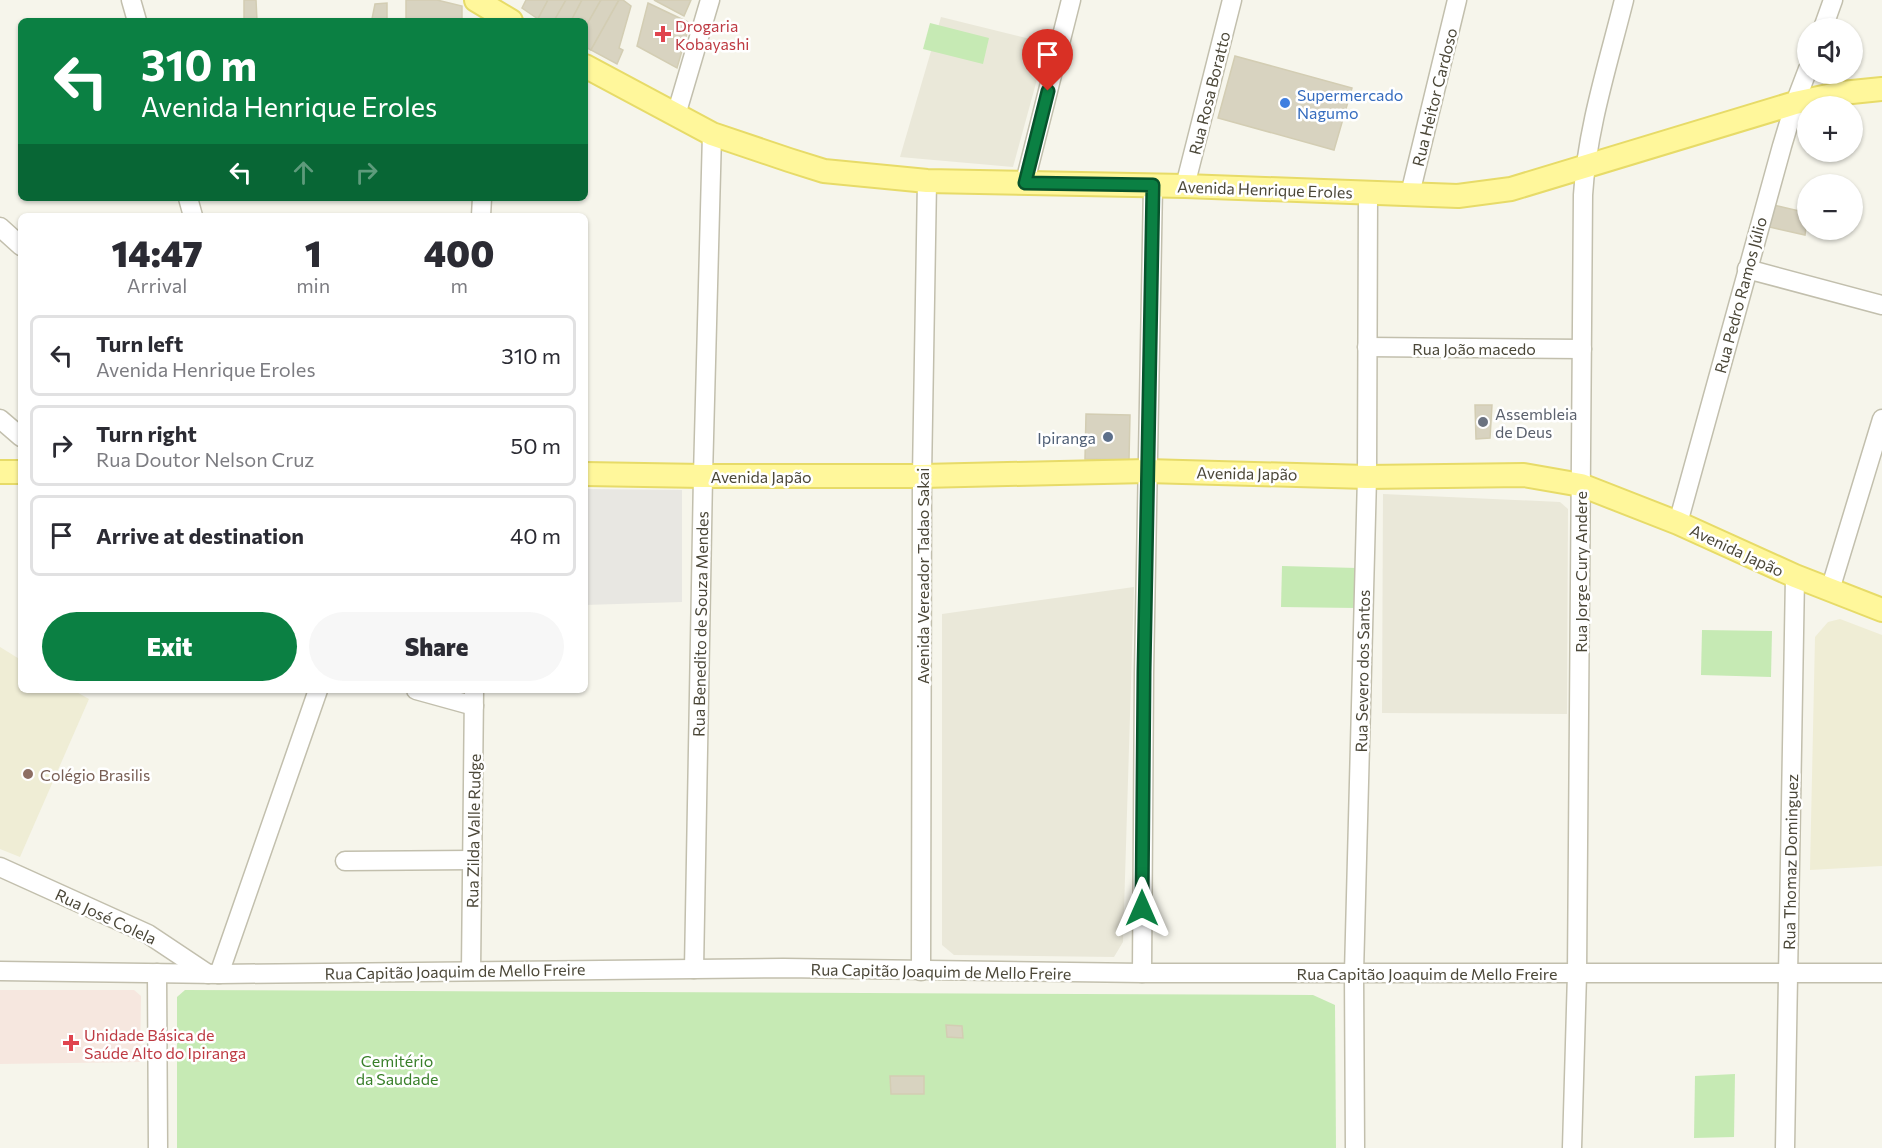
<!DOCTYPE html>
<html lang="en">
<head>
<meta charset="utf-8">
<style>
  :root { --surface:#fff; --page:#f7f7f7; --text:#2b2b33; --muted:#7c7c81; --line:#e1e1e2; --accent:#0b8043 }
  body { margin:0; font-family:Commissioner,sans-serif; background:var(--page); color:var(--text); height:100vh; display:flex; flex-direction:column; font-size:22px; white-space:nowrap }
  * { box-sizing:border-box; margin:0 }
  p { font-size:20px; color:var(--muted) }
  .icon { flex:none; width:33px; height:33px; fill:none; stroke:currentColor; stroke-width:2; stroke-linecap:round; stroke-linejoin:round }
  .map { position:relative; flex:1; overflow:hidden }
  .drawer { position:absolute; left:18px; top:213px; width:570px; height:480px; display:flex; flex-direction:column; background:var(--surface); border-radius:9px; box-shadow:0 2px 4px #0004 }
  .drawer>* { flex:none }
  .top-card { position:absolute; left:18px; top:18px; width:570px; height:183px; border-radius:9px; box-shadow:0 2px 4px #0004; background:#0b8043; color:#fff; overflow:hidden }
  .controls { position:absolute; left:1797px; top:18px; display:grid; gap:12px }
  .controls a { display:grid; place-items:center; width:66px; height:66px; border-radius:50%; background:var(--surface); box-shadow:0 2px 4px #0004; font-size:30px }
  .pin { position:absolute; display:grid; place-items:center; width:51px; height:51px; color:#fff; margin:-62px -26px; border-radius:50% 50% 50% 0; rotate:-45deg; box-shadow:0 0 6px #0007 }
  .pin .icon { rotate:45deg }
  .me { position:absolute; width:66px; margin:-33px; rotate:0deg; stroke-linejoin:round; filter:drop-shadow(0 0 4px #0008) }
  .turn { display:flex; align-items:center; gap:21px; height:126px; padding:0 24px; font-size:27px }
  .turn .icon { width:78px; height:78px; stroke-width:2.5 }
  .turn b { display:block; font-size:42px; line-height:51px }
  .lanes { display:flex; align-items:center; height:57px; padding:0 24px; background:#0003; justify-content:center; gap:30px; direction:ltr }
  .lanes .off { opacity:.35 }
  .eta { display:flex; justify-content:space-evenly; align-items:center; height:102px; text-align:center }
  .eta b { font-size:36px; font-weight:800; line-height:42px }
  .cta { display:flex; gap:12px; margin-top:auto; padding:12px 24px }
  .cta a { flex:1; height:69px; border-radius:36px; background:var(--accent); color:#fff; font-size:24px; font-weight:800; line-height:69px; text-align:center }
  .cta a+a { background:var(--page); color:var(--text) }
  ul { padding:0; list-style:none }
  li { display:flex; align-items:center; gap:18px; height:81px; margin:0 12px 9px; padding:0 12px; border:3px solid var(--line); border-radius:9px }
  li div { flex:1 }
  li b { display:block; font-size:22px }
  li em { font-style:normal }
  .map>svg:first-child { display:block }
  .residential { fill:#eae8d9 }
  .education { fill:#efedd5 }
  .medical { fill:#f6e7df }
  .green { fill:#c6eab4 }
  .parking { fill:#e8e7e2 }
  .building { fill:#d8d3c0; stroke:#d3cdb3; stroke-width:1.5 }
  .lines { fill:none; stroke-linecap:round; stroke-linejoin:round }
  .minor-casing { stroke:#c2bfad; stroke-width:21 }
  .major-casing { stroke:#e7db68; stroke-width:26 }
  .minor { stroke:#fff; stroke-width:18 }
  .major { stroke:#fff79b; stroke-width:22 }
  .route-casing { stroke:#07532c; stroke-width:15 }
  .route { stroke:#0b8043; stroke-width:10 }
  .health-dot { fill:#e0444e; stroke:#fff; stroke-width:2 }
  .shop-dot { fill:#3f7fe0; stroke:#fff; stroke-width:2 }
  .worship-dot { fill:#6b7280; stroke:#fff; stroke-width:2 }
  .service-dot { fill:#5c6f8a; stroke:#fff; stroke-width:2 }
  .education-dot { fill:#8d6e63; stroke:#fff; stroke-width:2 }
  .labels { text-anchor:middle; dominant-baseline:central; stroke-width:5; stroke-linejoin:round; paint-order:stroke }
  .health-label { font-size:16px; fill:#be3a42; stroke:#fff; text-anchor:start }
  .street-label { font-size:16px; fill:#4b4738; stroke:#fff }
  .shop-label { font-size:16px; fill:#366cbe; stroke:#fff; text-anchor:start }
  .worship-label { font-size:16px; fill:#5b616d; stroke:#fff; text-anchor:start }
  .service-label { font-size:16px; fill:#4e5e75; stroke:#fff; text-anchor:end }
  .education-label { font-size:16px; fill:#785e54; stroke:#fff; text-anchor:start }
  .park-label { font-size:16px; fill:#387f29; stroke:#fff }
</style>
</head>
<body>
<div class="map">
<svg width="1882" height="1148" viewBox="0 0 1882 1148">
  <rect width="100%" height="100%" fill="#f6f5eb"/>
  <g class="residential">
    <path d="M941 17 1047 43 1013 167 900 157Z"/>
    <path d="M1383 494 1560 502 1568 509 1567 714 1382 713Z"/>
    <path d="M1134 587 1123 942 1114 957 954 955 942 945V614Z"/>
  </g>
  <g class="education">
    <path d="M1840 619 1882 635V866L1810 870 1815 637 1828 622Z"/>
    <path d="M0 647 21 660V690H73L89 699 20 857 0 849Z"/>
  </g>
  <path class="medical" d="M0 990H134L141 996 140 1062 0 1064Z"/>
  <g class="green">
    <path d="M930 23 989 38 983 64 923 49Z"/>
    <path d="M1282 566 1357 568 1356 608 1281 607Z"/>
    <path d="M1702 630 1772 631 1771 677 1701 675Z"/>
    <path d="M185 990 1313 995 1335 1005 1336 1148H177V997Z"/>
    <path d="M1735 1074 1734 1137 1694 1138 1695 1076Z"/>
  </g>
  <path class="parking" d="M585 489 682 490V602L585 605Z"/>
  <g class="building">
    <path d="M244 0H256L257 21H244Z"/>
    <path d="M406 0H437L462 6V21H406Z"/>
    <path d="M526 0H548L538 19 522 8Z"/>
    <path d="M548 0H566L554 21H542L538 19Z"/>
    <path d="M566 0H582L571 21H554Z"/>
    <path d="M582 0H601L585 28V21H571Z"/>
    <path d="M601 0H619L591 50 585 47V28Z"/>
    <path d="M619 0H623L631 6 619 48 623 50 617 64 591 50Z"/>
    <path d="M654 0H691L684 16Z"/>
    <path d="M387 3V21H365L372 19 375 4Z"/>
    <path d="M648 3 690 23 677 68 637 46Z"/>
    <path d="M1235 56 1352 88 1334 150 1218 118Z"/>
    <path d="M1769 204 1808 213 1805 235 1765 226Z"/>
    <path d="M1475 405H1492L1490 438 1476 439Z"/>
    <path d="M1086 414 1130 415 1129 460 1085 459Z"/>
    <path d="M946 1025 962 1026 963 1038 947 1037Z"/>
    <path d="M890 1076H924V1094H891Z"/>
  </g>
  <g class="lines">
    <defs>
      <g id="minor">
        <path d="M131 0 137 21"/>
        <path d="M1823 28 1833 0"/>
        <path d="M676 115 710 0"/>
        <path d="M1025 182 1071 0"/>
        <path d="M1185 186 1232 0"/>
        <path d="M1410 194 1457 0"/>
        <path d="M188 198 193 216"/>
        <path d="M481 216 482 198"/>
        <path d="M0 227 21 246"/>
        <path d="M1747 269 1882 305"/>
        <path d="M1367 347 1582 349"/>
        <path d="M0 419 21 437"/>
        <path d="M1678 523 1782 146 1795 103 1808 69"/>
        <path d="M1830 590 1882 419"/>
        <path d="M416 690 474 706"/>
        <path d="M345 861 472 860"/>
        <path d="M0 867 148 934 208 974"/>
        <path d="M694 969 703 476 712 134"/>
        <path d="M0 971 219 974 783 968 1142 973H1882"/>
        <path d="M471 971 474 690"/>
        <path d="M921 971 922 476 927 181"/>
        <path d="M157 973 158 1148"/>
        <path d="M1142 973 1144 673 1153 185"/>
        <path d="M219 974 318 690"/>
        <path d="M1355 1148 1354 973 1367 477 1368 194"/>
        <path d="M1572 1148 1577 974 1583 195C1587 129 1608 64 1624 0"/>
        <path d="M1785 1148 1795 576"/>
      </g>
      <g id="major">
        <path d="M476 0 511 21"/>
        <path d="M585 66 712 134 789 160 824 171 927 181 1185 186 1458 196 1511 189 1795 103 1842 93 1882 89"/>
        <path d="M0 472H21"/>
        <path d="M585 474 703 476H922L1147 471 1367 477 1524 475 1581 485 1678 523 1795 576 1882 610"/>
      </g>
    </defs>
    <use href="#minor" class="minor-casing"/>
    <use href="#major" class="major-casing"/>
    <use href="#minor" class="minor"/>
    <use href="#major" class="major"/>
  </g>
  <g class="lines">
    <defs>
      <path id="route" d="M1048 91 1025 183 1153 185 1144 672 1142 908"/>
    </defs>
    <use href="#route" class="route-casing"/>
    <use href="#route" class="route"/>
  </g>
  <g class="health-dot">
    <path d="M660 25h6v6h6v6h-6v6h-6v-6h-6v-6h6z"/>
    <path d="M68 1034h6v6h6v6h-6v6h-6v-6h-6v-6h6z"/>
  </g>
  <circle class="shop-dot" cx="1285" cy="103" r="6"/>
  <circle class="worship-dot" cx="1483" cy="422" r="6"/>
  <circle class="service-dot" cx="1108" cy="437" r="6"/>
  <circle class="education-dot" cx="28" cy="774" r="6"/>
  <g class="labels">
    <g class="health-label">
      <text x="675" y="25">Drogaria<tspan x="675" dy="18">Kobayashi</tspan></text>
      <text x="84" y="1034">Unidade Básica de<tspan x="84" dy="18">Saúde Alto do Ipiranga</tspan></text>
    </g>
    <g class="street-label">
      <text transform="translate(1209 93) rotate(-76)">Rua Rosa Boratto</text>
      <text transform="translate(1434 97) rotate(-76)">Rua Heitor Cardoso</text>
      <text transform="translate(1265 189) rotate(2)">Avenida Henrique Eroles</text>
      <text transform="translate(1740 295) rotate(-75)">Rua Pedro Ramos Júlio</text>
      <text x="1474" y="348">Rua João macedo</text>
      <text transform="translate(1247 473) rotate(1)">Avenida Japão</text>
      <text x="761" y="476">Avenida Japão</text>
      <text transform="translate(1737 550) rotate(25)">Avenida Japão</text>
      <text transform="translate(1580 572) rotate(-90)">Rua Jorge Cury Andere</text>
      <text transform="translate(922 576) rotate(-90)">Avenida Vereador Tadao Sakai</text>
      <text transform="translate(700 624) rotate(-89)">Rua Benedito de Souza Mendes</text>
      <text transform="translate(1362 671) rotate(-89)">Rua Severo dos Santos</text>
      <text transform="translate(473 831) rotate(-89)">Rua Zilda Valle Rudge</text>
      <text transform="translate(1790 862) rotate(-89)">Rua Thomaz Dominguez</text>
      <text transform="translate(106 916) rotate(25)">Rua José Colela</text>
      <text transform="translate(455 971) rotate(-1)">Rua Capitão Joaquim de Mello Freire</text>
      <text transform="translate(941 971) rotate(1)">Rua Capitão Joaquim de Mello Freire</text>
      <text x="1427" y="973">Rua Capitão Joaquim de Mello Freire</text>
    </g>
    <g class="shop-label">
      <text x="1297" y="94">Supermercado<tspan x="1297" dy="18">Nagumo</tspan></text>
    </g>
    <g class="worship-label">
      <text x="1495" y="413">Assembleia<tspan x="1495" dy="18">de Deus</tspan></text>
    </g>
    <g class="service-label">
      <text x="1096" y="437">Ipiranga</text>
    </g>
    <g class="education-label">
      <text x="40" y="774">Colégio Brasilis</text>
    </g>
    <g class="park-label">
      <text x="397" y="1060">Cemitério<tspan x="397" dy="18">da Saudade</tspan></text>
    </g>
  </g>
</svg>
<div class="controls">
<a><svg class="icon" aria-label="sound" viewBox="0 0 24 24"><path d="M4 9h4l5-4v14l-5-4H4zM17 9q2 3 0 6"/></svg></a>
<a>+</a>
<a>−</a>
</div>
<div class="pin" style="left:1048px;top:91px;background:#d93025"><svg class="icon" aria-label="arrive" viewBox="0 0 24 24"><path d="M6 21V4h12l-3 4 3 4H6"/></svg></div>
<svg class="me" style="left:1142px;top:908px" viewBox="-20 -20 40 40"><path d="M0-17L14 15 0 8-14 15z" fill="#0b8043" stroke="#fff" stroke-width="4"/></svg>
<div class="top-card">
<div class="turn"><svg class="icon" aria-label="left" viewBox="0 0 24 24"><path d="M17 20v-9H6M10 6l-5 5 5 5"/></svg><div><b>310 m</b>Avenida Henrique Eroles</div></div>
<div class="lanes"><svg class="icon" aria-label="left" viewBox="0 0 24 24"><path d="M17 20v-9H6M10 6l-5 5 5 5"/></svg><svg class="icon off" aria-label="ahead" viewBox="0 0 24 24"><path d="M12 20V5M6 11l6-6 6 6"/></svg><svg class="icon off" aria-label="right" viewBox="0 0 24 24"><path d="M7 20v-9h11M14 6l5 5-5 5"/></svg></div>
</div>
<section class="drawer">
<div class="eta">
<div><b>14:47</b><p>Arrival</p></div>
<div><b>1</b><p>min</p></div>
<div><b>400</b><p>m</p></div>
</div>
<ul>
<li><svg class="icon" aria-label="left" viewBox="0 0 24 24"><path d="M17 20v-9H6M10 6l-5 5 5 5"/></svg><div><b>Turn left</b><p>Avenida Henrique Eroles</p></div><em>310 m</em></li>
<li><svg class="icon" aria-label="right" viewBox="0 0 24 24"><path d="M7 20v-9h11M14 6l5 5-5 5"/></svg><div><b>Turn right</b><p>Rua Doutor Nelson Cruz</p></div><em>50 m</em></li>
<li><svg class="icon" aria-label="arrive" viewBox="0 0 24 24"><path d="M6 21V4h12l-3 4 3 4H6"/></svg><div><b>Arrive at destination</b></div><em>40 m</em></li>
</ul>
<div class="cta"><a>Exit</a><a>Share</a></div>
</section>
</div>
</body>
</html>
